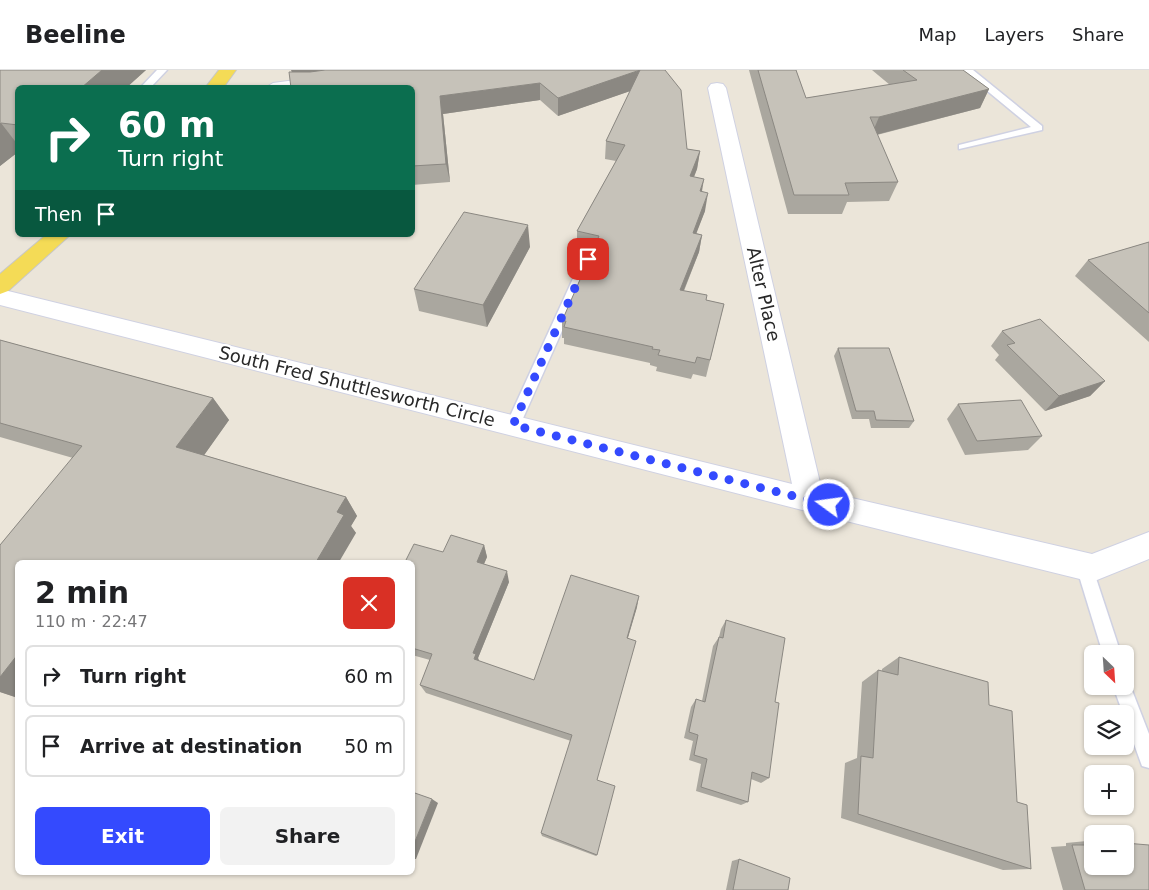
<!DOCTYPE html>
<html lang="en">
<head>
<meta charset="utf-8">
<style>
  :root { --surface:#fff; --page:#f2f2f2; --text:#202124; --muted:#757577; --line:#e0e0e0; --accent:#344afe }
  body { margin:0; font-family:"DejaVu Sans",sans-serif; background:var(--page); color:var(--text); height:100vh; display:flex; flex-direction:column; font-size:19px; white-space:nowrap }
  * { box-sizing:border-box; margin:0 }
  p { font-size:16px; color:var(--muted) }
  .icon { flex:none; width:28px; height:28px; fill:none; stroke:currentColor; stroke-width:2; stroke-linecap:round; stroke-linejoin:round }
  .map { position:relative; flex:1; overflow:hidden }
  .details { position:absolute; left:15px; top:490px; width:400px; height:315px; display:flex; flex-direction:column; background:var(--surface); border-radius:8px; box-shadow:0 1px 4px #0004 }
  .details>* { flex:none }
  .banner { position:absolute; left:15px; top:15px; width:400px; height:152px; border-radius:8px; box-shadow:0 1px 4px #0004; background:#0b6e4f; color:#fff; overflow:hidden }
  .needle { width:32px; rotate:155deg }
  .fabs { position:absolute; left:1084px; top:575px; display:grid; gap:10px }
  .fabs a { display:grid; place-items:center; width:50px; height:50px; border-radius:8px; background:var(--surface); box-shadow:0 1px 4px #0004; font-size:25px }
  .pin { position:absolute; display:grid; place-items:center; width:42px; height:42px; color:#fff; margin:-21px; border-radius:10px; box-shadow:0 2px 8px #0006 }
  .me { position:absolute; width:55px; margin:-28px; rotate:284deg; stroke-linejoin:round; filter:drop-shadow(0 0 4px #0008) }
  .turn { display:flex; align-items:center; gap:18px; height:105px; padding:0 20px; font-size:22px }
  .turn .icon { width:65px; height:65px; stroke-width:2.5 }
  .turn b { display:block; font-size:35px; line-height:42px }
  .then { display:flex; align-items:center; height:48px; padding:0 20px; background:#0003; gap:10px; font-size:19px }
  .round { display:grid; place-items:center; flex:none; width:52px; height:52px; border-radius:8px; background:var(--page) }
  .summary { display:flex; align-items:center; justify-content:space-between; height:85px; padding:0 20px }
  h1 { font-size:30px; font-weight:800; line-height:38px }
  .button { display:flex; gap:10px; margin-top:auto; padding:10px 20px }
  .button a { flex:1; height:58px; border-radius:8px; background:var(--accent); color:#fff; font-size:20px; font-weight:800; line-height:58px; text-align:center }
  .button a+a { background:var(--page); color:var(--text) }
  ul { padding:0; list-style:none }
  li { display:flex; align-items:center; gap:15px; height:62px; margin:0 10px 8px; padding:0 10px; border:2px solid var(--line); border-radius:8px }
  li div { flex:1 }
  li b { display:block; font-size:19px }
  li em { font-style:normal }
  header { display:flex; align-items:center; gap:30px; box-sizing:border-box; height:70px; padding:0 25px; background:var(--surface); border-bottom:1px solid var(--line) }
  header strong { font-size:24px }
  nav { display:flex; gap:28px; margin-inline-start:auto; font-size:18px }
  .map>svg:first-child { display:block }
  .lines { fill:none; stroke-linecap:round; stroke-linejoin:round }
  .service-casing { stroke:#cfd1e2; stroke-width:3 }
  .minor-casing { stroke:#cfd1e2; stroke-width:2 }
  .primary-casing { stroke:#c7c7c7; stroke-width:2 }
  .service { fill:#fff; fill-rule:evenodd }
  .minor { fill:#fff; fill-rule:evenodd }
  .primary { fill:#f4db56; fill-rule:evenodd }
  .wall { fill:#aaa79f }
  .shaded-wall { fill:#8b8882 }
  .building { fill:#c6c2b9; stroke:#8b8882 }
  .route { stroke:#344afe; stroke-width:9; stroke-dasharray:0 16.2 }
  .labels { text-anchor:middle; dominant-baseline:central; stroke-width:4.5; stroke-linejoin:round; paint-order:stroke }
  .street-label { font-size:18px; fill:#282828; stroke:#fff }
</style>
</head>
<body>
<header>
<strong>Beeline</strong>
<nav><a>Map</a><a>Layers</a><a>Share</a></nav>
</header>
<div class="map">
<svg width="1149" height="820" viewBox="0 0 1149 820">
  <rect width="100%" height="100%" fill="#ebe5d9"/>
  <g class="lines">
    <defs>
      <g id="service">
        <path d="M157 0H167L150 18H140Z"/>
        <path d="M962 0H973L1042 56V60L959 79V75L1031 57Z"/>
        <path d="M588 185 594 189 520 355 518 359H508L506 355 582 189Z"/>
        <path d="M1084 489 1090 491 1092 496 1121 584H1103L1076 496 1078 491Z"/>
        <path d="M1125 608 1128 610 1149 664V698L1142 696 1113 616H1125Z"/>
      </g>
      <g id="minor">
        <path d="M326 6 332 7 335 11 332 15 316 18H265L273 13Z"/>
        <path d="M717 13 723 14 726 18 822 421 1092 484 1149 462V489L1092 512 810 442 0 235V219L792 414 708 18 711 14Z"/>
      </g>
      <g id="primary">
        <path d="M219 0H236L223 18H205Z"/>
        <path d="M46 165H70L8 221 0 224V204Z"/>
      </g>
    </defs>
    <use href="#service" class="service-casing"/>
    <use href="#minor" class="minor-casing"/>
    <use href="#primary" class="primary-casing"/>
    <use href="#service" class="service"/>
    <use href="#minor" class="minor"/>
    <use href="#primary" class="primary"/>
  </g>
  <g class="wall">
    <path d="M0 0H146L126 18H18V82L0 96Z"/>
    <path d="M665 0 687 79 700 81 697 99 694 107 702 121 705 141 696 163 702 165 699 182 684 221 706 230 724 234 706 307 693 304 691 309 656 301 657 297 650 295V293L564 274V268H562V251L592 182 577 179V161L616 91 605 89 606 71 630 21 558 46 540 30 443 44 450 112 412 115V18Z"/>
    <path d="M749 0H796L806 28 890 15 872 0H963L989 19 980 38 877 65 898 112 889 131 847 132 842 144H788Z"/>
    <path d="M1149 172V272L1075 206 1088 190Z"/>
    <path d="M530 177 487 257 419 241 414 219Z"/>
    <path d="M1002 261 1105 311 1090 326 1045 341 995 290 999 285 991 276Z"/>
    <path d="M0 270 213 328 229 350 204 385 346 427 357 446 351 456 356 463 18 492V628L0 622V475L73 388 0 367Z"/>
    <path d="M838 278 914 351 909 358H871L869 349H852L834 286Z"/>
    <path d="M958 334 1042 366 1028 380 965 385 947 349Z"/>
    <path d="M484 475 487 487 484 494 509 512 478 588 479 591 534 610 637 537 628 568 597 710V785L596 786 542 766 541 763 571 671 426 623 420 615 430 590 412 585V492Z"/>
    <path d="M726 550 775 632 769 708 761 713 751 709 748 732 741 735 696 721 701 694 689 690 693 671 684 668 691 637 696 629 702 631 713 576 719 567 721 559Z"/>
    <path d="M899 587 989 635 1017 732 1031 799 1003 800 841 748 845 693 857 688 862 612 878 600 882 601V599Z"/>
    <path d="M1087 771 1149 820H1063L1051 777 1066 776V773Z"/>
    <path d="M739 789 788 820H726L732 791Z"/>
  </g>
  <g class="shaded-wall">
    <path d="M102 0H146L126 18H81Z"/>
    <path d="M291 0H355L294 8Z"/>
    <path d="M640 0 639 18 558 46V28Z"/>
    <path d="M540 13V30L443 44 450 112 446 94 440 26Z"/>
    <path d="M989 19 980 38 871 66 879 47Z"/>
    <path d="M1 53 18 75V82L0 96V54Z"/>
    <path d="M700 81 697 99 687 124 690 106Z"/>
    <path d="M704 109 701 127 700 121Z"/>
    <path d="M708 123 705 141 690 180 693 163Z"/>
    <path d="M528 155 530 177 487 257 483 235Z"/>
    <path d="M702 165 699 182 677 237 680 220Z"/>
    <path d="M1105 311 1090 326 1045 341 1059 326Z"/>
    <path d="M213 328 229 350 195 398 176 377Z"/>
    <path d="M346 427 357 446 351 456 356 463 339 492H316L337 442Z"/>
    <path d="M484 475 487 487 480 503 477 492Z"/>
    <path d="M507 501 509 512 478 588 480 593 478 597 473 583Z"/>
    <path d="M639 526 637 537 625 577 627 568Z"/>
    <path d="M18 584V628L0 622V607Z"/>
    <path d="M432 729 438 733 416 789H412V779Z"/>
  </g>
  <g class="building">
    <path d="M0 0H102L81 18H18V55L1 53 0 54Z"/>
    <path d="M325 0H665L681 20 687 79 700 81 690 106 704 109 700 121 708 123 693 163 702 165 680 220 707 225 706 230 724 234 710 290 697 287 695 293 658 285 660 280 652 279 653 277 564 257 566 251H562L599 166 577 161 625 75 606 71 640 0 558 28 540 13 440 26 446 94 412 96V18H291L289 2H310Z"/>
    <path d="M758 0H796L806 28 917 10 903 0H963L989 19 879 47H870L898 112 845 113 849 125H794Z"/>
    <path d="M464 142 528 155 483 235 414 219Z"/>
    <path d="M1149 172V243L1088 190Z"/>
    <path d="M1040 249 1105 311 1059 326 1007 275 1015 273 1002 261Z"/>
    <path d="M0 270 213 328 176 377 346 427 337 442 344 445 316 492H18V584L0 607V475L82 376 0 353Z"/>
    <path d="M838 278H889L914 351 876 350 874 341H856Z"/>
    <path d="M1021 330 1042 366 977 371 958 334Z"/>
    <path d="M451 465 484 475 477 492 507 501 473 583 476 584 474 589 534 610 571 505 639 526 627 568 636 571 597 710 615 716 597 785 541 763 572 665 420 615 432 584 412 578V492H405L414 474 443 482Z"/>
    <path d="M726 550 785 568 775 632 779 633 769 708 752 702 748 732 701 717 707 689 694 685 698 665 689 662 696 629 705 632 719 567 723 568Z"/>
    <path d="M899 587 988 612 989 635 1012 641 1017 732 1027 735 1031 799 858 744 861 686 873 688 878 600 898 605Z"/>
    <path d="M412 722 432 729 412 779Z"/>
    <path d="M1087 771H1092V796H1125V773L1149 775V820H1085L1072 775H1088Z"/>
    <path d="M739 789 790 808 788 820H733Z"/>
  </g>
  <g class="lines">
    <path class="route" d="M588 189 513 355 829 435"/>
  </g>
  <g class="labels">
    <g class="street-label">
      <text transform="translate(764 224) rotate(77)">Alter Place</text>
      <text transform="translate(357 316) rotate(14)">South Fred Shuttlesworth Circle</text>
    </g>
  </g>
</svg>
<div class="fabs">
<a><svg class="needle" viewBox="-14 -14 28 28"><path d="M0-13l5 13h-10z" fill="#e53935"/><path d="M0 13l5-13h-10z" fill="#757577"/></svg></a>
<a><svg class="icon" aria-label="layers" viewBox="0 0 24 24"><path d="M12 4l9 5-9 5-9-5zM3 14l9 5 9-5"/></svg></a>
<a>+</a>
<a>−</a>
</div>
<div class="pin" style="left:588px;top:189px;background:#d93025"><svg class="icon" aria-label="arrive" viewBox="0 0 24 24"><path d="M6 21V4h12l-3 4 3 4H6"/></svg></div>
<svg class="me" style="left:829px;top:435px" viewBox="-20 -20 40 40"><circle r="17" fill="#344afe" stroke="#fff" stroke-width="3"/><path d="M0-11L8 9 0 5-8 9z" fill="#fff"/></svg>
<div class="banner">
<div class="turn"><svg class="icon" aria-label="right" viewBox="0 0 24 24"><path d="M7 20v-9h11M14 6l5 5-5 5"/></svg><div><b>60 m</b>Turn right</div></div>
<div class="then">Then<svg class="icon" aria-label="arrive" viewBox="0 0 24 24"><path d="M6 21V4h12l-3 4 3 4H6"/></svg></div>
</div>
<section class="details">
<div class="summary"><div><h1>2 min</h1><p>110 m · 22:47</p></div><a class="round" style="background:#d93025;color:#fff"><svg class="icon" aria-label="close" viewBox="0 0 24 24"><path d="M6 6l12 12M18 6L6 18"/></svg></a></div>
<ul>
<li><svg class="icon" aria-label="right" viewBox="0 0 24 24"><path d="M7 20v-9h11M14 6l5 5-5 5"/></svg><div><b>Turn right</b></div><em>60 m</em></li>
<li><svg class="icon" aria-label="arrive" viewBox="0 0 24 24"><path d="M6 21V4h12l-3 4 3 4H6"/></svg><div><b>Arrive at destination</b></div><em>50 m</em></li>
</ul>
<div class="button"><a>Exit</a><a>Share</a></div>
</section>
</div>
</body>
</html>
